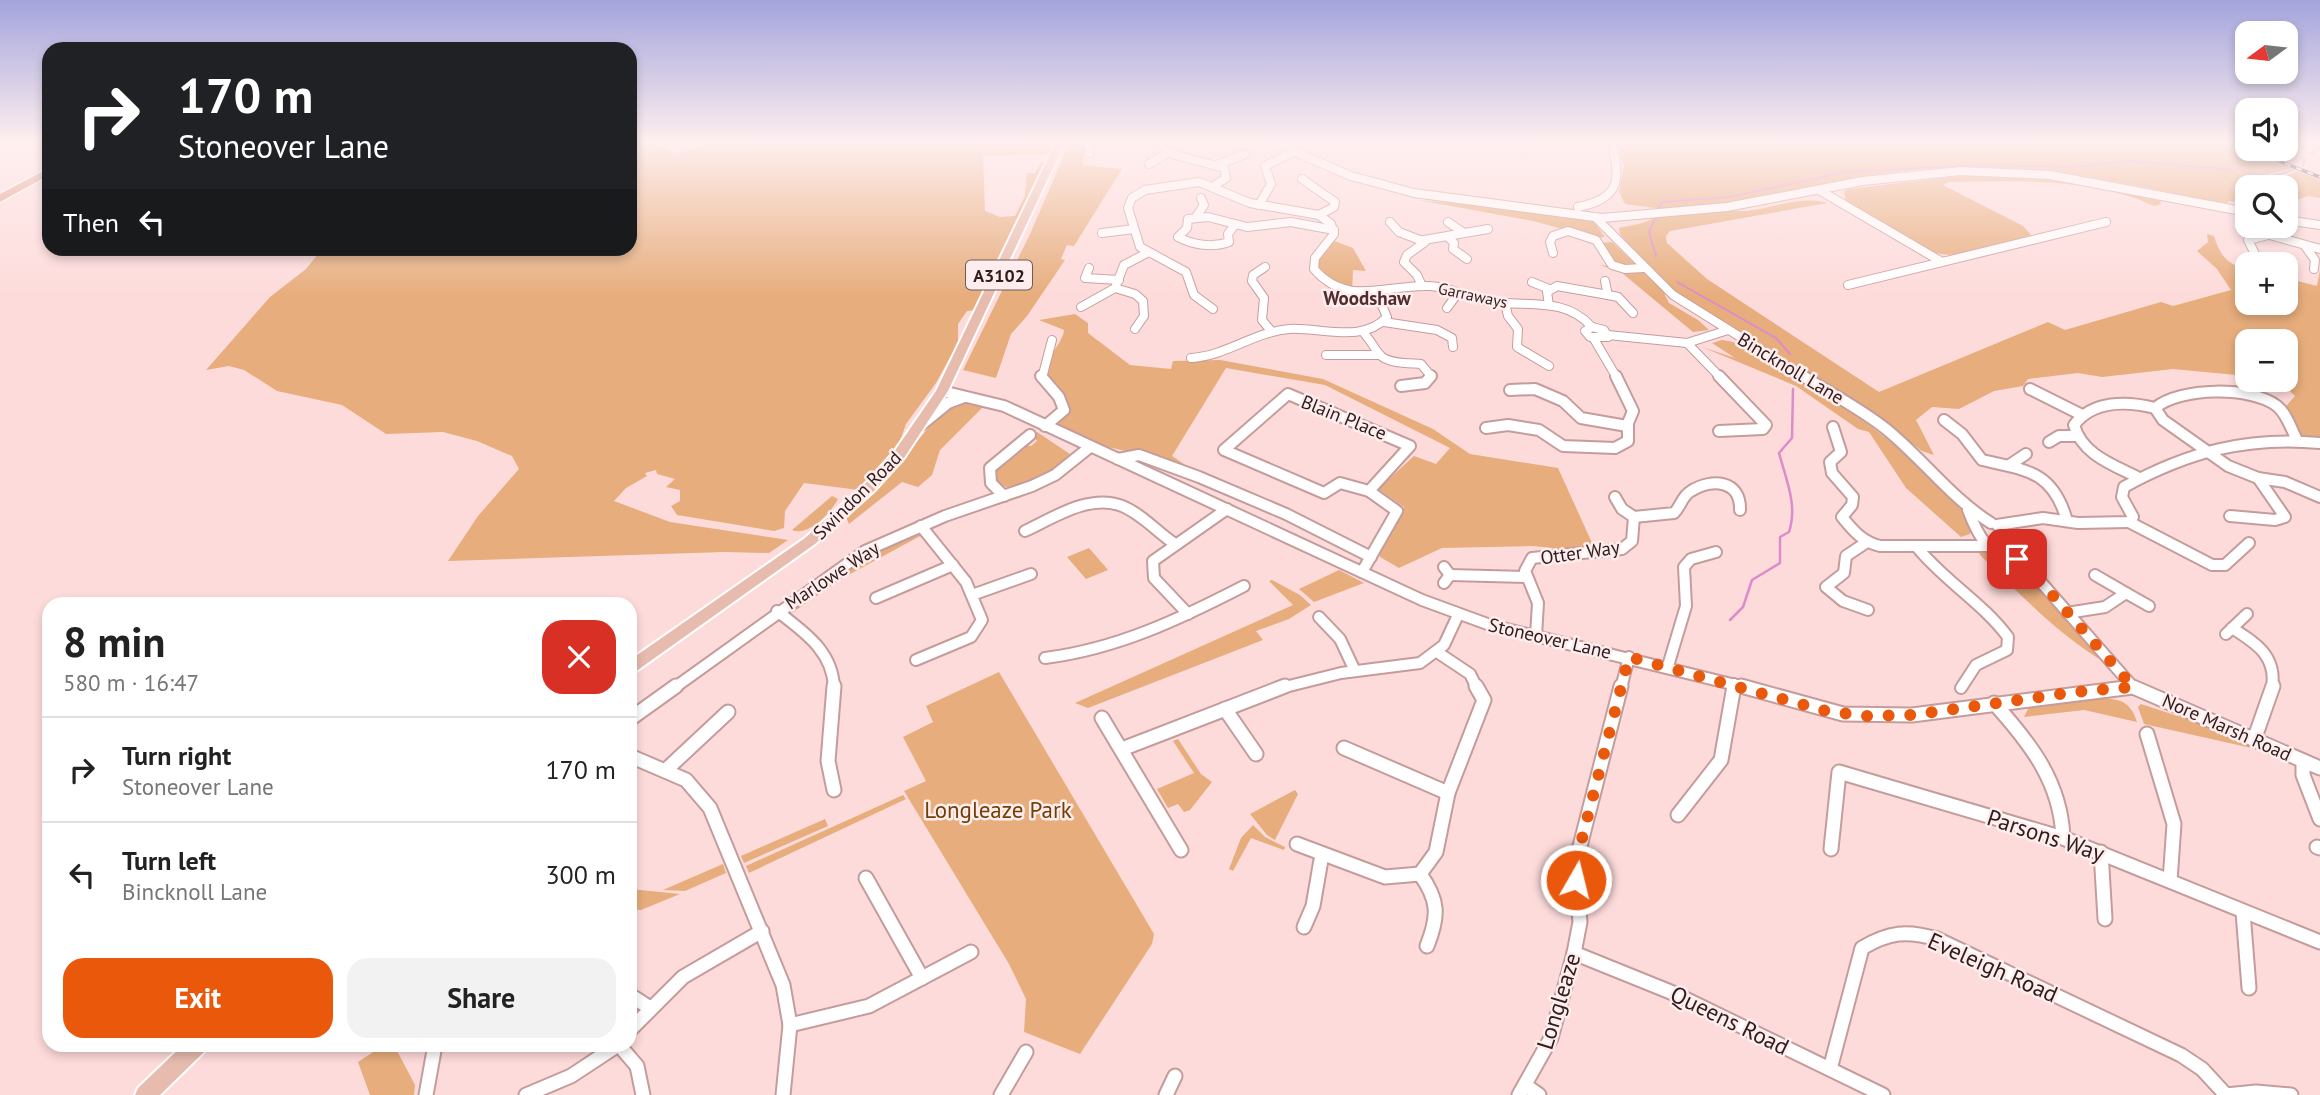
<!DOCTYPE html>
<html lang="en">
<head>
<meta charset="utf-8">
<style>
  :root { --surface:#fff; --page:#f2f2f2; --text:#222; --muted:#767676; --line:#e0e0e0; --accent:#ea580c }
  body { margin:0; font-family:"PT Sans",sans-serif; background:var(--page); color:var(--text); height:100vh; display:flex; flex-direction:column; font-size:26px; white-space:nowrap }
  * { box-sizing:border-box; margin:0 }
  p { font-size:23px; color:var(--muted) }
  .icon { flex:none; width:38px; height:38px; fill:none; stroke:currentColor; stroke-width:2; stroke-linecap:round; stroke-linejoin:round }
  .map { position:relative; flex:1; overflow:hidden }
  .details { position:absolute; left:42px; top:597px; width:595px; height:455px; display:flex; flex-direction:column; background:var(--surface); border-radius:21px; box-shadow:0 4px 10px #0003 }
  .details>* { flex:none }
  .guide { position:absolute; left:42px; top:42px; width:595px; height:214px; border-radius:21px; box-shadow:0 4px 10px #0003; background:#202124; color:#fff; overflow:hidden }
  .needle { width:46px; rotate:255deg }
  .buttons { position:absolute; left:2235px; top:21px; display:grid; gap:14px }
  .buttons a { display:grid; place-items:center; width:63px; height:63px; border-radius:14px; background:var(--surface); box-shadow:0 4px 10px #0003; font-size:35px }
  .pin { position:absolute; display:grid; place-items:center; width:60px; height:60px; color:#fff; margin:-30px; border-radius:14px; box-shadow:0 4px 10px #0006 }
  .me { position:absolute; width:77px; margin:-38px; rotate:8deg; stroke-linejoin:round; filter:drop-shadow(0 0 5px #0008) }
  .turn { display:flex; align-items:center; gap:24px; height:147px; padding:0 21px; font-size:32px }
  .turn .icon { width:91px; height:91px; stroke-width:2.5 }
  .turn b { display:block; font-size:49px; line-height:60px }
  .then { display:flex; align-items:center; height:66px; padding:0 21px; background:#0003; gap:14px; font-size:26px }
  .round { display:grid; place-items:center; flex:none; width:74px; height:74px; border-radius:21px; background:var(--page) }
  .head { display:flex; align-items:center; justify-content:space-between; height:119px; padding:0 21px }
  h1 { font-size:42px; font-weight:700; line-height:52px }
  .action { display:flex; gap:14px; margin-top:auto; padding:14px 21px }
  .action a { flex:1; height:80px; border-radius:21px; background:var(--accent); color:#fff; font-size:28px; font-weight:700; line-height:80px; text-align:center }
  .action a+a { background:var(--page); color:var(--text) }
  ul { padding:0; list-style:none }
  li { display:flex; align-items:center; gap:21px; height:105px; padding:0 21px; border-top:2px solid var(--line) }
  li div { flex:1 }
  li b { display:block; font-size:26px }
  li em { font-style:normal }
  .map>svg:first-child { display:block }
  .green { fill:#e7ad7c }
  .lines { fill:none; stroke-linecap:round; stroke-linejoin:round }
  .stream-far1 { stroke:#dc8bcb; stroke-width:2 }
  .stream { stroke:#dc8bcb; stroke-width:2.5 }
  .minor-far2-casing { stroke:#c59c9c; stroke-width:10 }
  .minor-far1-casing { stroke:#c59c9c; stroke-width:14 }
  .minor-casing { stroke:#c59c9c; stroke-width:17 }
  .major-casing { stroke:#fff; stroke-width:4 }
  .highway-casing { stroke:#fff; stroke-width:3 }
  .minor-far2 { stroke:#fff; stroke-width:8 }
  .minor-far1 { stroke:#fff; stroke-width:10 }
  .minor { stroke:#fff; stroke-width:13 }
  .major { fill:#e7bcae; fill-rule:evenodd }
  .highway { fill:#d79078; fill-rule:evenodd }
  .rail-casing { stroke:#473536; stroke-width:3.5 }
  .rail { stroke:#ffeded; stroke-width:2; stroke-dasharray:6; stroke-linecap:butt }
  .route { stroke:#ea580c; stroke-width:12; stroke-dasharray:0 21.6 }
  .labels { text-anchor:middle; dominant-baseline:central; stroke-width:5; stroke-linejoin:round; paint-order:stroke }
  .far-street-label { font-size:16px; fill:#2c1c1d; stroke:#ffeded }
  .shield { fill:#ffeded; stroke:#6b5b5b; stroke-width:2 }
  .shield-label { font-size:18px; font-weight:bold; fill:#2c1c1d }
  .far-quarter-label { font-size:19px; font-weight:bold; fill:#4f2d2e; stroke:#ffeded }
  .street-label { font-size:19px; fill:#2c1c1d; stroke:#ffeded }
  .near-park-label { font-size:23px; fill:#713f05; stroke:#ffeded }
  .near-street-label { font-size:23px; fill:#2c1c1d; stroke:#ffeded }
</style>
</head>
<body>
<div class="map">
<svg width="2320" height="1095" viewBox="0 0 2320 1095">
  <rect width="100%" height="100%" fill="#fedbdb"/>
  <g class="green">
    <path d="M630 142H646L677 154 714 142H1056L1050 154 983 156 985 211 1000 217 1015 216 1025 196 1027 173H1035L1042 161 1046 165 1014 235C1001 245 1000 255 997 269 993 282 982 297 976 310L967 311 958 324V343L936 383 906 424 899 444 859 490 804 483 785 511 784 528 774 531 677 515 671 506 680 501V490L666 487 675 479 657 474 656 470 645 473 647 476 626 488 614 501 670 522 788 540 769 553 724 552 448 561 478 516 519 469 512 456 477 441 443 432 386 434 342 405 277 391 244 370 229 366 206 370 270 297 306 269 322 249 630 248Z"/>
    <path d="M1070 142H1085L1083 165 1122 169 1074 246 1067 245 1061 259 1065 260 1027 316 1011 334 996 378 963 370 1030 234Z"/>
    <path d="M1672 142H2221L2292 169 2269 174V178L2278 179 2297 171 2320 180V198L2308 196 2286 204V187H2247V204L2229 201 2225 205C2134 184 2035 163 1941 168 1867 172 1794 192 1722 208 1754 220 1792 192 1828 203L1670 231 1666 236 1667 243 1707 279 1879 392 2048 322 2065 330 2161 302 2173 306 2231 290 2217 269 2197 251 2208 242 2207 234 2214 236C2220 255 2227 265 2247 269V303H2286V278L2317 286 2320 270V439L2301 436 2285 407 2295 396 2278 380H2286V341H2247V376L2173 369 2102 377 2078 373 2028 379 2023 386 1994 391 1959 409 1932 407 1916 420 1934 455 1922 451 1872 413 1670 291 1620 234 1619 228C1636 224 1652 224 1662 209L1625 204 1619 192 1624 167 1616 143 1669 145Z"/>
    <path d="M1960 176 2051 179 2159 199 2161 204 2154 206C2093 177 2016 181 1949 182L1943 185 2023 226 2031 235C2010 243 1963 258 1941 254 1912 249 1872 218 1846 203L1844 191 1849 189Z"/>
    <path d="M1418 200 1568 214 1593 221 1605 237 1596 238 1533 221Z"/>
    <path d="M1332 240 1353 248 1366 271 1353 270 1352 291 1335 286 1314 264Z"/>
    <path d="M1612 242 1663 291 1669 303 1698 320 1709 330 1693 332 1622 273 1600 265 1608 266 1599 243Z"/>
    <path d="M1075 314 1088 323V333L1130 365 1171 369 1173 361 1220 360 1323 379 1433 429 1470 454 1558 468 1593 545 1571 550 1533 546 1442 548 1399 568 1380 557 1379 553 1404 507 1378 489 1414 456 1436 464 1450 448 1325 385 1226 368 1172 456 1184 464 1103 446 1059 427 1057 421 1069 406C1067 394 1054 389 1049 378 1041 358 1062 347 1064 330L1039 320Z"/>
    <path d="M1722 340C1745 342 1765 358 1784 369 1854 411 1911 451 1964 513L1971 528 1970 534 1961 537 1906 488 1869 432 1858 429 1796 386 1702 347 1735 358 1712 343Z"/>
    <path d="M965 401 985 405 940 450 932 475 918 487 902 482 849 524 846 517 851 510C864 498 880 487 892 473 916 445 931 416 965 401Z"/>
    <path d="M1037 432 1070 454 1055 469 1013 489 997 484 993 472 1025 445 1031 446 1037 441 1034 437Z"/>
    <path d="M832 496 838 499C831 513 808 537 792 530Z"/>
    <path d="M915 533 922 535 841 579 792 613 793 606 870 553Z"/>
    <path d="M1089 548 1108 570 1086 579 1067 557Z"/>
    <path d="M1984 550 2019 564 2108 664C2060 637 2020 594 1981 556L1979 553Z"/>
    <path d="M1339 570 1364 583 1314 602 1299 589Z"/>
    <path d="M1272 580 1300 595 1311 605 1289 619 1256 631 1263 640 1088 708 1075 703 1293 605 1269 581Z"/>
    <path d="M999 672 1154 934 1152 944 1080 1054 1024 1032 1026 999 1009 964 904 791 926 781 903 737 933 722 926 706Z"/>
    <path d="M2083 698C2109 699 2129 694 2137 722L2084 710 2024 717 2029 707 2034 706Z"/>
    <path d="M2141 704 2211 727 2256 749 2144 724 2138 707Z"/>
    <path d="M1178 739 1201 774 1212 782 1190 810 1184 812 1178 804 1168 808 1157 789 1194 773 1173 741Z"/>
    <path d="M1295 790 1298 794 1275 840 1267 835 1250 814Z"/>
    <path d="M903 795 906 799 749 873 746 866Z"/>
    <path d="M825 819 828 826 744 863 741 856Z"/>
    <path d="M1253 825 1265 837 1285 847 1284 850 1251 838 1233 871 1229 869 1241 838Z"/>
    <path d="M723 864 726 873 685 891 663 890Z"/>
    <path d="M630 889 680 894 641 910 630 909Z"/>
    <path d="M384 1045H394L415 1085 414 1095H370L358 1062Z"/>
  </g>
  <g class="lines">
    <g class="stream-far1">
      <path d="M2311 154 2320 147"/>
      <path d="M2303 165 2305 159"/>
      <path d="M2243 171 2269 177 2294 170"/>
      <path d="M1658 210 1662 202 1729 197 1845 172 1982 165 2072 167 2131 161 2235 170"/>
      <path d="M1656 216 1649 232 1656 256"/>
      <path d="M1677 282 1776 338 1790 354"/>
    </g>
    <path class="stream" d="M1730 620 1743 607 1752 580 1780 563V537L1789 532C1798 506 1786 479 1779 453L1792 438 1793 389"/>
    <defs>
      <g id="minor-far2">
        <path d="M1159 142 1168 153 1224 168 1226 178 1212 187"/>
        <path d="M1272 142 1351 176 1414 193 1602 218 1727 207 1863 181 1960 171 2050 175 2247 212"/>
        <path d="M1089 153 1090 142"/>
        <path d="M1149 164 1168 153"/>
        <path d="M1219 164 1245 154"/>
        <path d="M1302 179 1335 202 1334 207 1319 215"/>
        <path d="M1819 190 1942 262"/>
        <path d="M1259 205 1271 184 1265 166 1293 152"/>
        <path d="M1578 207C1620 199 1622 179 1611 142"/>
        <path d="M1196 217 1204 205 1201 198"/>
        <path d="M1595 217 1673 295 1806 378"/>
        <path d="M2286 220 2320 225"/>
        <path d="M1390 222 1399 232 1425 242 1407 255 1404 262 1417 275 1422 286"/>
        <path d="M1448 222 1464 233"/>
        <path d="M1234 226 1228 234 1229 242C1213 248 1193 245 1178 237L1187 228 1188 219 1208 217 1247 227 1291 222 1334 230"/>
        <path d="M2264 226 2266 234 2320 249"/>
        <path d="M1102 233 1134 229"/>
        <path d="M1448 237 1454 243 1453 249 1467 259"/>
        <path d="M1424 240 1488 229"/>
        <path d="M2305 246 2315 260 2314 269"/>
        <path d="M1553 253 1550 242 1553 236 1568 231 1596 240 1612 265 1625 269 1643 268"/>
        <path d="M2260 264 2248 240 2268 235"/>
        <path d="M1265 267 1253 275 1252 281 1264 298 1262 320 1272 332"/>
        <path d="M1089 268 1085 278 1119 280"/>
        <path d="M1605 281 1608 295 1618 297 1633 313"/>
        <path d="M1532 282 1549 289"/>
        <path d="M1848 285 2106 222"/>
        <path d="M1115 288 1135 294 1143 301 1144 316 1135 329"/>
        <path d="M1505 303 1508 316 1518 329 1517 347 1549 366"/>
        <path d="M1549 305 1547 292 1557 286 1608 295"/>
        <path d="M1081 307 1115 288 1124 265 1147 253"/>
        <path d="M1447 308 1458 293"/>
        <path d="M1213 309 1194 295 1186 272 1140 247 1128 208 1132 198 1145 190 1199 182 1250 203 1319 215 1331 224 1334 234 1315 258 1314 269C1348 308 1386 284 1430 286 1449 287 1467 297 1487 301 1525 308 1563 295 1592 327"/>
        <path d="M1384 322 1437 330 1452 338 1453 347"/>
        <path d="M1592 327 1604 330 1608 337H1590L1585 331Z"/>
        <path d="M1362 331C1370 339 1374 348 1380 355 1388 364 1410 363 1421 364L1431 376 1429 378"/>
        <path d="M1608 335 1687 343 1728 330"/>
        <path d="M1594 339 1617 378"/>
        <path d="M1687 343 1721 378"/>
        <path d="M1326 355H1380"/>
        <path d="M1191 358C1226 356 1254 332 1289 329 1321 327 1362 344 1387 317L1376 292"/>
        <path d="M1042 378 1052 340"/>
      </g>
      <g id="minor-far1">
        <path d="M1041 376 1059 397 1064 410 1045 426"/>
        <path d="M1803 376C1830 393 1861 409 1886 429 1923 459 1951 498 1991 523"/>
        <path d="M1401 386 1425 383 1431 376"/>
        <path d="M2030 389 2082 415"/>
        <path d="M1510 390 1535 389 1563 401 1581 418 1627 426"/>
        <path d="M942 391 1004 406 1422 600 1490 625 1748 688"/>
        <path d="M1288 394 1410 446 1369 491 1340 483 1324 493 1224 450Z"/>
        <path d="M1944 420 1962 434 1982 460C2025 470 2053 470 2067 521"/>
        <path d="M921 425 948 403 964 397"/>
        <path d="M1833 427 1841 452 1830 462 1832 473 1853 497 1852 505 1842 517C1853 530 1862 542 1880 546H1991"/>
        <path d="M1486 428 1508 425 1539 430 1563 446 1615 448 1628 441V423L1633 411 1616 376"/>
        <path d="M1719 431 1763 429 1766 425 1719 376"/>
        <path d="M2297 440C2291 429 2287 414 2277 406 2251 386 2180 387 2155 408L2163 420 2228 466 2258 478 2285 482 2320 497"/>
        <path d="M2049 442 2059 436H2077"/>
        <path d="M1118 459 1139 455 1199 477 1286 514 1371 557"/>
        <path d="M2011 464 2026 454"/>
        <path d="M2139 478C2114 465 2082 455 2074 425 2093 400 2127 401 2155 408"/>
        <path d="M1004 496 991 483 990 468 1030 435"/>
        <path d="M1615 497 1622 509 1634 517"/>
        <path d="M1968 510C1975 528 1991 569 2017 543"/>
        <path d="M2230 516 2275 520 2285 517 2258 478"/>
        <path d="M2129 522 2212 565H2225L2249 543"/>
        <path d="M1997 525 2043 518 2078 523 2129 522 2133 517 2122 497 2124 487C2188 452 2247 436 2320 443"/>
        <path d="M1025 531C1053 518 1090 493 1122 506 1142 514 1157 532 1175 544"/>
        <path d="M1867 542 1846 556 1844 573 1826 587 1843 601 1868 610"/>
        <path d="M1916 546C1943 580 1982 602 2008 637L2007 650 1976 665 1961 688"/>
        <path d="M1999 548 2025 564 2133 687"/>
        <path d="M1444 567 1450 575 1444 583"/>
        <path d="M1362 572 1397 511 1369 491"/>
        <path d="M1450 575 1527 577"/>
        <path d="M2095 575 2126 593"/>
        <path d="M972 595 1031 574"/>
        <path d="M876 598 953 565"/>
        <path d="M777 611C804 632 833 651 834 688"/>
        <path d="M2067 613 2105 607 2126 593 2149 606"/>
        <path d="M1188 614 1154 578 1153 561 1227 509"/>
        <path d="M1319 617 1340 639 1355 671"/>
        <path d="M2232 628C2256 643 2277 656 2272 688"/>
        <path d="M2226 634 2247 614"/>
        <path d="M1536 636 1538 603 1525 571 1532 558 1622 549 1632 541 1634 517 1674 513C1681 506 1682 496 1691 491 1712 478 1741 480 1740 510"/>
        <path d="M1437 652 1470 674 1477 688"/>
        <path d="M1045 658C1117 649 1180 619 1244 586"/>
        <path d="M916 660 971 637 982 620 966 582 921 526"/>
        <path d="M1668 666 1686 606 1684 567 1691 559 1716 552"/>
        <path d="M674 688 865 551 945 516 1032 486 1055 475 1090 447"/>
        <path d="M1281 688 1341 673 1420 663 1444 645 1458 615"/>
        <path d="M1621 688 1629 657"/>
        <path d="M1733 688 1734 684"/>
        <path d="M2124 688H2135"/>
      </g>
      <g id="minor">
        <path d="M834 686 828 761 834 790"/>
        <path d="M1741 686 1843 714 1912 715 2133 687 2320 768"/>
        <path d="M1994 703C2030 743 2061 782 2063 838"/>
        <path d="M1225 709 1256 754"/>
        <path d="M1102 718 1181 850"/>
        <path d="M630 719 676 686"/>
        <path d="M2147 734 2174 824 2170 881"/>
        <path d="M2254 740 2273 686"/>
        <path d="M1344 748 1448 793"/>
        <path d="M1122 749 1285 686"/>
        <path d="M630 756 686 780 710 808 783 985 790 1025 783 1095"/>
        <path d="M2303 761V775L2320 819"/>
        <path d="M667 769 728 712"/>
        <path d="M1678 815 1721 760 1734 686"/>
        <path d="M1297 844 1385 877 1420 874"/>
        <path d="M2317 847 2320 848"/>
        <path d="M1831 849 1839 772 2063 838 2320 942"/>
        <path d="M2101 852 2105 919"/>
        <path d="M866 878 922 978"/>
        <path d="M2243 912 2249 988"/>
        <path d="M1304 927 1313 906 1322 854"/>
        <path d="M1427 946C1439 916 1439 900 1420 874L1436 852 1448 793 1484 700 1476 686"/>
        <path d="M1574 953 1673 993 1883 1095"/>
        <path d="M630 995 650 1008"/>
        <path d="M790 1025 869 1006 971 952"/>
        <path d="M630 1030 683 977 762 931"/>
        <path d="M619 1045 637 1066 643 1095"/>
        <path d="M1830 1069 1862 948C1889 932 1907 930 1937 939L2181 1055 2202 1069 2226 1095"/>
        <path d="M1525 1085 1539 1095"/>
        <path d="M426 1095 435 1045"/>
        <path d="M526 1095 571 1076 618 1045"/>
        <path d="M1001 1095 1026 1052"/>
        <path d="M1166 1095 1175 1076"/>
        <path d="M1519 1095 1551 1038 1574 953 1580 922 1576 880 1578 854 1621 686"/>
        <path d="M2226 1095 2256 1092 2291 1095"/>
      </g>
      <g id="major">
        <path d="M1056 142H1065L948 391 904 458 875 490 815 544 635 672 630 674V660L805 538 865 484 894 452 936 391Z"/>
        <path d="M183 1045H207L204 1052 160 1095H135L138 1088Z"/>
      </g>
      <path id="highway" d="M49 168V175L0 202V194Z"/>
    </defs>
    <use href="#minor-far2" class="minor-far2-casing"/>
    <use href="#minor-far1" class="minor-far1-casing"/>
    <use href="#minor" class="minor-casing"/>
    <use href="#major" class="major-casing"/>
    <use href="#highway" class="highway-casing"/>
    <use href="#minor-far2" class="minor-far2"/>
    <use href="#minor-far1" class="minor-far1"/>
    <use href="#minor" class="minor"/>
    <use href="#major" class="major"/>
    <use href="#highway" class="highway"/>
    <defs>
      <path id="rail" d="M2229 142 2320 177"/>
    </defs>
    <use href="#rail" class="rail-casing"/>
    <use href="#rail" class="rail"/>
  </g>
  <linearGradient id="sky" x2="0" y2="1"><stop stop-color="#a3a4dc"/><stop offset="0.48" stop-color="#ffefef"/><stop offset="1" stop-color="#ffefef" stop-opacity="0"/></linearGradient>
  <rect width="2320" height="296" fill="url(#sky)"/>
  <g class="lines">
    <path class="route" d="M1576 880 1578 854 1629 657 1826 711 1864 716 1912 715 2075 692 2133 687 2025 564 2017 559"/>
  </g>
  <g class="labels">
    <g class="far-street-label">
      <text transform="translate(1473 295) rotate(12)">Garraways</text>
    </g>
    <rect class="shield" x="966" y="260.5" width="66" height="29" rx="5"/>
    <g class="shield-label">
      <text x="999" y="275">A3102</text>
    </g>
    <g class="far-quarter-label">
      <text x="1367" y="298">Woodshaw</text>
    </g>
    <g class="street-label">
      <text transform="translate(1791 368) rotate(31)">Bincknoll Lane</text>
      <text transform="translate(1344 417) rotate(22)">Blain Place</text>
      <text transform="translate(857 495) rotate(-45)">Swindon Road</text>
      <text transform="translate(1580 552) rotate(-8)">Otter Way</text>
      <text transform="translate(832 575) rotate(-33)">Marlowe Way</text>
      <text transform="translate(1550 638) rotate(13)">Stoneover Lane</text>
      <text transform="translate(2227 727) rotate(24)">Nore Marsh Road</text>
    </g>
    <g class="near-park-label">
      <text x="998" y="809">Longleaze Park</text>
    </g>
    <g class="near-street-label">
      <text transform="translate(2046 835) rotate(18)">Parsons Way</text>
      <text transform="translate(1993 967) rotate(24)">Eveleigh Road</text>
      <text transform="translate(1558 1001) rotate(-73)">Longleaze</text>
      <text transform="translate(1730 1020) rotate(26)">Queens Road</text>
    </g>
  </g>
</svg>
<div class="buttons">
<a><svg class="needle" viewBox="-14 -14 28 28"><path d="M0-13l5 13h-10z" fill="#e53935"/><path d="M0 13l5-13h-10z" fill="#767676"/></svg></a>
<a><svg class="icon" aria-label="sound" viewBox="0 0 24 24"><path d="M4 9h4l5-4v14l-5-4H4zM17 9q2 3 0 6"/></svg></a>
<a><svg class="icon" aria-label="search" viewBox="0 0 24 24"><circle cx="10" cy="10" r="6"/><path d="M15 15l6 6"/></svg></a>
<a>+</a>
<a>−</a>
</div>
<div class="pin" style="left:2017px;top:559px;background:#d93025"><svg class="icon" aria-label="arrive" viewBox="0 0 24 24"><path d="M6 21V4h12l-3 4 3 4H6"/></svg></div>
<svg class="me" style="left:1576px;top:880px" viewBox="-20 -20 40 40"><circle r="17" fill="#ea580c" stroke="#fff" stroke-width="3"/><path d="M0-11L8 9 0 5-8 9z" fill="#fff"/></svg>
<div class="guide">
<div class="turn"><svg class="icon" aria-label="right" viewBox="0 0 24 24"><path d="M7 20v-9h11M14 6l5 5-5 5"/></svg><div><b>170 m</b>Stoneover Lane</div></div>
<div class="then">Then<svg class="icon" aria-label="left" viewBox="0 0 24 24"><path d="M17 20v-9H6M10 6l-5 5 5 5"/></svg></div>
</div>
<section class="details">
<div class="head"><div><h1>8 min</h1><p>580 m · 16:47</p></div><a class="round" style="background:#d93025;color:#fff"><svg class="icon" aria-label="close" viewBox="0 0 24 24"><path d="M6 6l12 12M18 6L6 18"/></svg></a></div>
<ul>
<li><svg class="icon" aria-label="right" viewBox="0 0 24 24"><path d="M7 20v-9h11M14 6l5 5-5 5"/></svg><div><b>Turn right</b><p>Stoneover Lane</p></div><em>170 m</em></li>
<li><svg class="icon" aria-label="left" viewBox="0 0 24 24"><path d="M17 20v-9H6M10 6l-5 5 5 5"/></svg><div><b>Turn left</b><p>Bincknoll Lane</p></div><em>300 m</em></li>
</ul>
<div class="action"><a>Exit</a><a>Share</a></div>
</section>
</div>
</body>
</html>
